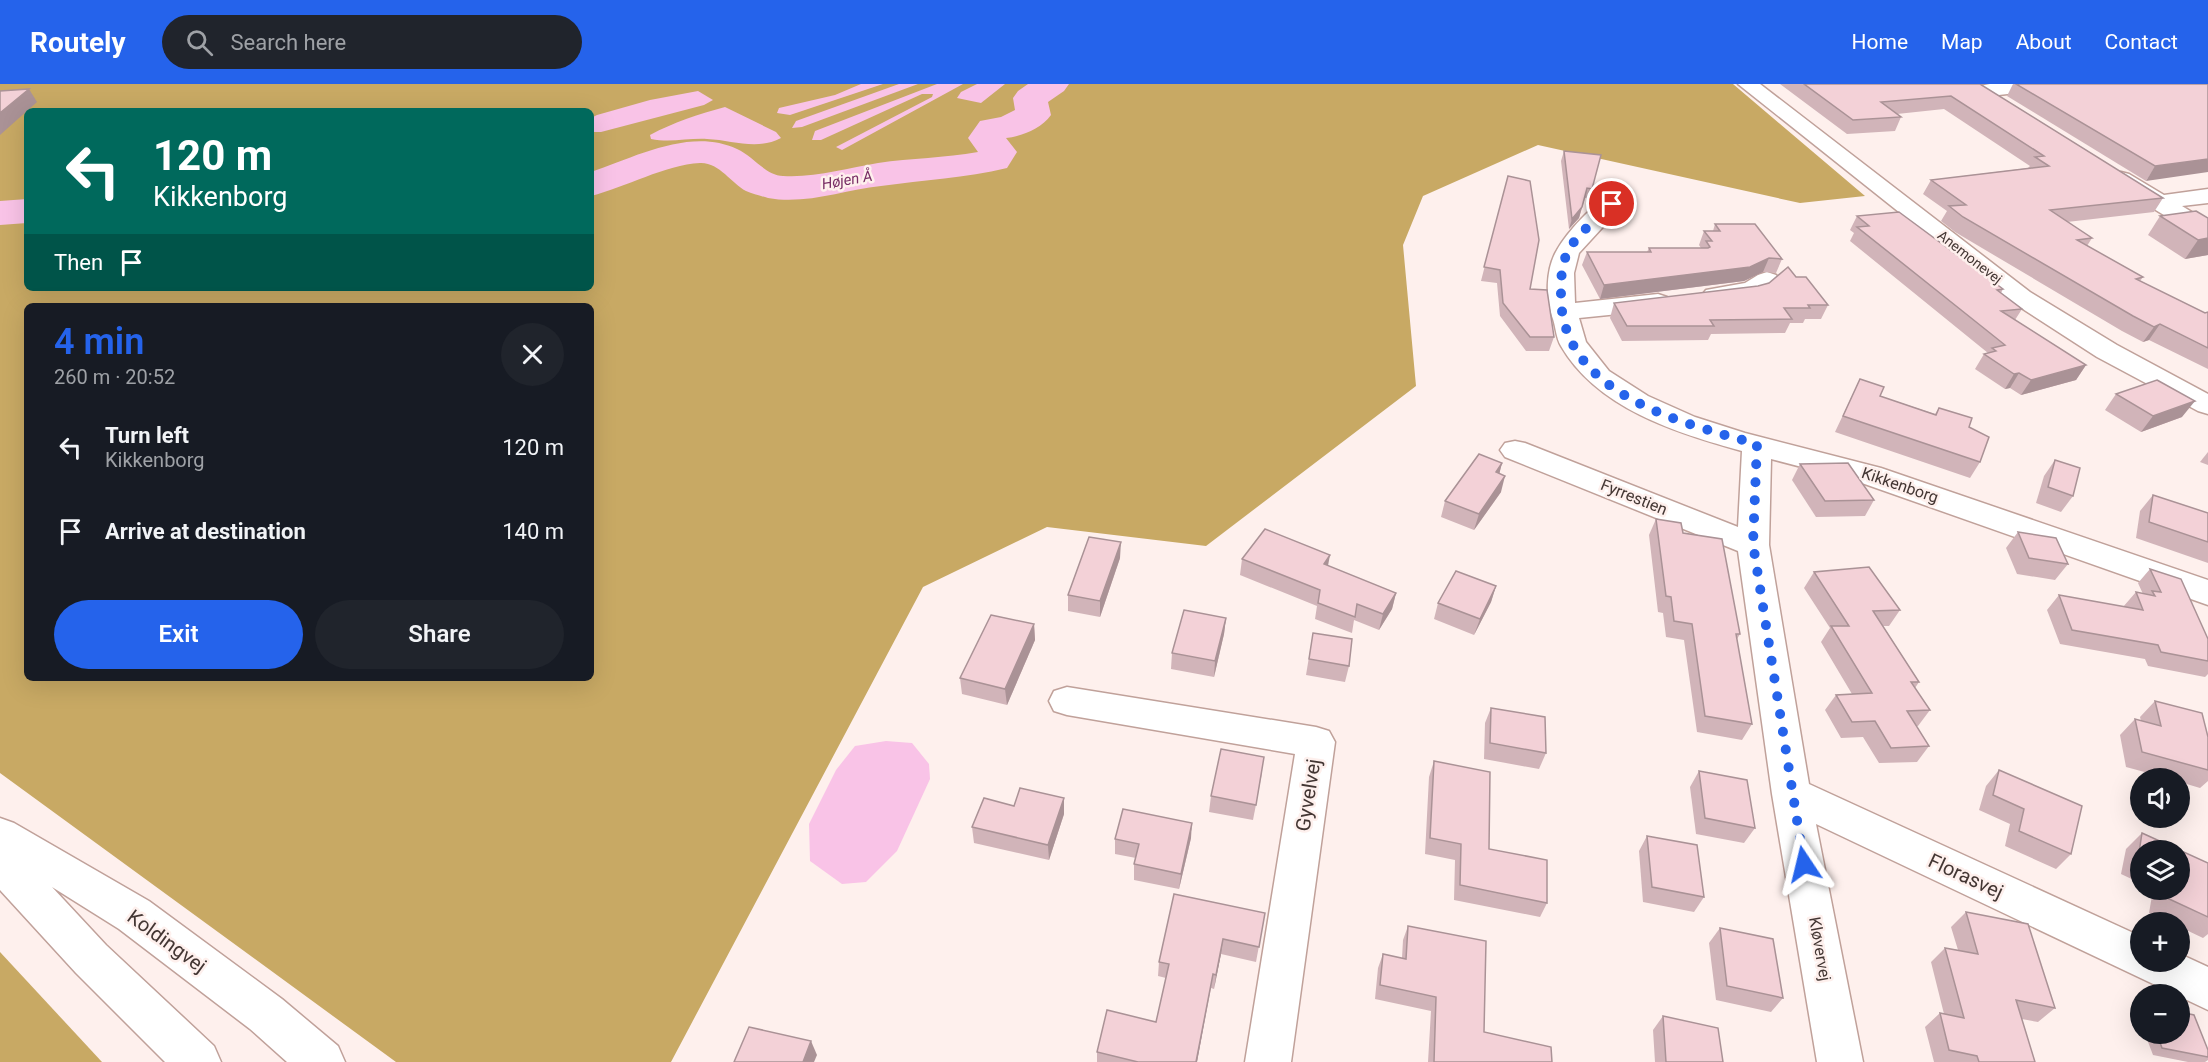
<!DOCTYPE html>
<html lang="en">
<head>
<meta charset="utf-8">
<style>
  :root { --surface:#171b24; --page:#20242c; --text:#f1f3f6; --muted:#9ea1a6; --accent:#2563eb }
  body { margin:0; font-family:Roboto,sans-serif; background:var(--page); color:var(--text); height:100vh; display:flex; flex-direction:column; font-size:22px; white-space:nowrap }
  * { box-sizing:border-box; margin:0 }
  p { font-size:20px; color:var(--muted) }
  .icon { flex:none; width:33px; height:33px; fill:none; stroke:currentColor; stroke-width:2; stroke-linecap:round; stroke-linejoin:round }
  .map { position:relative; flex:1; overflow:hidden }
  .sheet { position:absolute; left:24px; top:219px; width:570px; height:378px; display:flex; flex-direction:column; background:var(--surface); border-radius:9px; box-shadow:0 6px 24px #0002 }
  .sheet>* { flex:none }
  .banner { position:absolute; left:24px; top:24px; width:570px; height:183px; border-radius:9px; box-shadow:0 6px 24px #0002; background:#00695c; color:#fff; overflow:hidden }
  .fabs { position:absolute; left:2130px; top:684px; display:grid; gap:12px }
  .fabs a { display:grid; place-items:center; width:60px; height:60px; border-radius:50%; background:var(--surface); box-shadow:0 6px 24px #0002; font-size:30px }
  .pin { position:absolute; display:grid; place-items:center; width:51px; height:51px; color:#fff; margin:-26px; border:3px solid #fff; border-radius:50%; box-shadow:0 2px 6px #0007 }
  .me { position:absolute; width:66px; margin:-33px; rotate:350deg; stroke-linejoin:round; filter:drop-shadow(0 0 4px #0008) }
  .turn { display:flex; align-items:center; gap:21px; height:126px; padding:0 30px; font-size:27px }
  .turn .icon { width:78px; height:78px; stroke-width:2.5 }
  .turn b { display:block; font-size:42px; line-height:51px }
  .then { display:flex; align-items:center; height:57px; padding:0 30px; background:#0003; gap:12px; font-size:22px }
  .round { display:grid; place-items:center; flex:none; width:63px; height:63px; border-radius:32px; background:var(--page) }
  .headline { display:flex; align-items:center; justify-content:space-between; height:102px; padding:0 30px }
  h1 { font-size:36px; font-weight:600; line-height:45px; color:var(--accent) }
  .action { display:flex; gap:12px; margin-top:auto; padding:12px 30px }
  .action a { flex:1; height:69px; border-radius:36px; background:var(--accent); color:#fff; font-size:24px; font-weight:600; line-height:69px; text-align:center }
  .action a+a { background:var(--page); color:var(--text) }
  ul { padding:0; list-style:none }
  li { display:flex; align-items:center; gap:18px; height:84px; padding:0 30px }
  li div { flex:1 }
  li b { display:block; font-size:22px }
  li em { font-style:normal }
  header { display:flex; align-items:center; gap:36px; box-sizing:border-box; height:84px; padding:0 30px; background:var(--accent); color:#fff }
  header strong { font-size:28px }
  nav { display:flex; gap:33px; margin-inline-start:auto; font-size:21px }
  .search { width:420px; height:54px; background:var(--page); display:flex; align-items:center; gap:15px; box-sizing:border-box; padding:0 21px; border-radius:33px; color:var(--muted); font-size:22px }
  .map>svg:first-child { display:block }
  .forest { fill:#c8a964; fill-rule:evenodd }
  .water { fill:#f9c3e7 }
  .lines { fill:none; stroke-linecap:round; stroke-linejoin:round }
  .river { fill:#f9c3e7; fill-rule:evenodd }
  .street-casing { stroke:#c0a19a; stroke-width:3 }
  .secondary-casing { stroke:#c0a19a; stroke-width:3 }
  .street { fill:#fff; fill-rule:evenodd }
  .secondary { fill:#fff; fill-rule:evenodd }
  .wall { fill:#d1b4b9 }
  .shaded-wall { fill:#aa9296 }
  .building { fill:#f3d1d7; stroke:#aa9296; stroke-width:1.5 }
  .route { stroke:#2563eb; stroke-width:10; stroke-dasharray:0 18 }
  .labels { text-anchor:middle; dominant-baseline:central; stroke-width:5; stroke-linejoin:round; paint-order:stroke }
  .far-street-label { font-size:14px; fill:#433633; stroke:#fef0ed }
  .far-water-label { font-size:15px; font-style:italic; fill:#782d65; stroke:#fef0ed }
  .street-label { font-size:16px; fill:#433633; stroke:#fef0ed }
  .near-street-label { font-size:20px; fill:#433633; stroke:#fef0ed }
</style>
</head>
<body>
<header>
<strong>Routely</strong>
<div class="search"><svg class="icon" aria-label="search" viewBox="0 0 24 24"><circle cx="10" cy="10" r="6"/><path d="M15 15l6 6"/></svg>Search here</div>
<nav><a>Home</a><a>Map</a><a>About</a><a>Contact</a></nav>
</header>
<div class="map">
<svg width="2208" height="978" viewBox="0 0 2208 978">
  <rect width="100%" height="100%" fill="#fef0ed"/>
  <g class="forest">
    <path d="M0 0H1733L1865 112 1800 119 1538 61 1423 112 1403 161 1416 302 1206 462 1047 443 923 503 671 978H396L0 689ZM27 27H591V204H27ZM27 222H591V594H27Z"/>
    <path d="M0 868 102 978H0Z"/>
  </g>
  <g class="water">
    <path d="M861 0H883L790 31 777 29 779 24 835 11Z"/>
    <path d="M899 0H918L802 43 792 44 796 37Z"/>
    <path d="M937 0H963L842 66 836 63 932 13 933 10H922L821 56H812L815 47Z"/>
    <path d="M977 0H1005L981 19 957 14 961 8Z"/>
    <path d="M698 7 713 16 704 21 601 48H591V34L597 31 650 16Z"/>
    <path d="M725 23 776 48 781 54C756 67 733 56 707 55 688 54 670 59 651 55L650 51C674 38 699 30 725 23Z"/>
    <path d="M886 657 912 659 929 680 930 695 897 767 866 798 842 800 810 777 809 740 836 686 855 662Z"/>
  </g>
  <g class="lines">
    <g class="river">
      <path d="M1028 0H1069L1064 7 1048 18 1051 31C1041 45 1022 52 1006 54L1017 68 1007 84C965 94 924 96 881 102 843 106 806 121 768 114 761 112 753 110 746 107 731 99 719 78 700 79 665 81 626 103 591 112V88C635 73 691 43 737 65 753 72 765 91 783 92 815 94 847 84 878 79 911 74 945 74 978 68L968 54 980 37 1001 33 1015 26 1013 14 1018 7Z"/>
      <path d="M27 115V139L0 141V117Z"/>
    </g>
    <defs>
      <g id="street">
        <path d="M1738 0H1760L2030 208 2117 261 2208 310V330L2198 327 2097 273 2012 218Z"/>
        <path d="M2053 0 2050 4 2043 6 1981 13 1974 11 1971 7 1974 3 1990 0Z"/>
        <path d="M2121 88 2129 90 2164 111 2208 105V119L2182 122 2208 138V155L2200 153 2113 100 2110 95 2113 90Z"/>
        <path d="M1612 113 1620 115 1624 120 1579 169 1574 189 1575 219 1658 210 1667 213 1671 218 1667 223 1658 226 1579 234 1586 258 1609 287 1648 312 1695 333 1745 349 1881 384 2208 496V521L1859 398 1771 375 1769 461 1809 700 2140 852V878H2180V870L2208 883V926L1816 740 1863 978H1817L1772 710 1738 467 1505 373 1500 366 1505 359 1515 357 1525 359 1738 443 1742 367C1676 349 1597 324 1561 262 1556 254 1556 244 1553 235 1546 216 1545 186 1557 166 1566 150 1594 117 1612 113Z"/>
        <path d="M1767 188 1776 191 1780 196C1766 216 1728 222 1706 216L1702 211 1706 206 1745 199 1758 191Z"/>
        <path d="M1067 603 1316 643 1329 647 1335 658 1291 978H1245L1295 670 1067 631 1054 627 1049 617 1054 607Z"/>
      </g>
      <path id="secondary" d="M0 734 14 739 149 817 282 915 338 962 345 978H287L250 945 119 845 52 803 106 861 214 962 221 978H165L76 889 0 806Z"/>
    </defs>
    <use href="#street" class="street-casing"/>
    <use href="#secondary" class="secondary-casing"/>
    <use href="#street" class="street"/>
    <use href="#secondary" class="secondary"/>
  </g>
  <g class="wall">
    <path d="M1780 0H1980L2163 114 2154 128 2067 138 2092 154 2087 162 2143 193 2140 197 2205 229 2208 228V285L2149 256 2143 258 2122 247 1955 148 1941 137 1947 127 1923 110 1931 96 2028 84 2030 82 1944 25 1897 30 1901 33 1895 47 1847 50Z"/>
    <path d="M2013 0H2208L2146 97 2007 12Z"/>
    <path d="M1564 67 1592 105 1589 115 1585 114 1579 134 1569 145 1561 77Z"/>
    <path d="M1508 92 1530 205 1554 253 1549 267H1526L1500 232 1497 199 1481 197Z"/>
    <path d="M2196 127 2208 171 2185 175 2148 151 2160 132Z"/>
    <path d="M1857 132 2003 205 2001 209 2022 225 2015 236 2086 281 2076 296 2021 311 2010 304 2005 305 1975 285 1984 270 1988 269 1850 157 1854 149 1850 146Z"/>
    <path d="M1715 140 1782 175 1776 189 1763 188 1744 197 1600 215 1582 181 1587 168H1647L1649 164H1701L1699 161 1704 147H1713Z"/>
    <path d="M1796 193 1828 221 1821 235H1805L1803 239H1790L1785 249 1711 250 1708 256 1622 257 1610 234 1614 219 1758 202Z"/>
    <path d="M1860 295 1880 312 1935 330 1939 324 1980 378 1970 394 1835 348Z"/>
    <path d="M2116 310 2182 333 2141 348 2105 326Z"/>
    <path d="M2208 368V381L2200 378Z"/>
    <path d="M2055 376 2073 412 2061 428 2036 419 2044 392Z"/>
    <path d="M1502 379 1499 390 1501 408 1474 446 1441 433 1445 417Z"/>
    <path d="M1800 380 1874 416 1865 432 1816 433 1792 396Z"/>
    <path d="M2153 411 2208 429V479L2136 454 2140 427Z"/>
    <path d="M1656 435 1683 449 1740 550 1737 555 1752 640 1742 656 1697 648 1684 556 1666 553 1663 529 1658 528 1649 451Z"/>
    <path d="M2018 448 2068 480 2055 496 2017 490 2006 464Z"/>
    <path d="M1120 474 1100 533 1068 527V511Z"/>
    <path d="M1242 475 1328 482 1396 509 1392 525 1379 546 1354 536 1352 549 1315 535 1317 522 1240 491Z"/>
    <path d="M2150 485 2208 555V590L2205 593 2148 582 2145 575 2060 560 2047 526 2059 511 2123 523 2136 508 2143 510 2138 499Z"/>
    <path d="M1814 488 1900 526 1889 542H1883L1919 598 1915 604 1930 626 1918 642H1916L1929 662 1917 678 1879 679 1863 653 1841 654 1825 626 1836 611 1852 610 1821 558 1830 544 1804 504Z"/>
    <path d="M1496 502 1491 518 1474 551 1434 535 1438 519Z"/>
    <path d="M1226 534 1224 550 1214 593 1171 585 1172 569Z"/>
    <path d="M1034 540 1035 556 1007 621 962 610 960 594Z"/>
    <path d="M1313 549 1349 582 1345 598 1306 591Z"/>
    <path d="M2155 617 2208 653V697L2200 704 2180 698V694H2167L2126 683 2120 651 2135 635 2141 637 2140 633Z"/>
    <path d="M1491 624 1546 669 1539 685 1484 675 1485 639Z"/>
    <path d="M1434 677 1489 765 1547 819 1540 833 1454 816 1455 776 1425 770 1429 693Z"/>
    <path d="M1999 686 2071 770 2056 785 2005 762 2010 740 1979 726 1986 702Z"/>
    <path d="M1699 687 1755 744 1744 759 1696 750 1690 703Z"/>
    <path d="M1262 689 1253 736 1209 728 1211 712Z"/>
    <path d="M1064 714V730L1049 776 974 759 972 743 1014 722Z"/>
    <path d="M2142 749 2208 779V850L2203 854 2180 843V838H2170L2149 829 2153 806H2180V766H2140V799L2121 790 2126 765Z"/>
    <path d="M1647 752 1704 813 1694 828 1643 818 1639 767Z"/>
    <path d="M1191 754 1179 805 1134 796V780L1136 774 1115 770V755Z"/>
    <path d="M1966 828 2055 924 2038 938 2022 935 2035 978H1934L1925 943 1940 929 1944 930 1931 878 1945 864 1958 866 1951 843Z"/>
    <path d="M1265 829 1256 878 1221 870 1214 905 1211 904 1197 978H1097V968L1156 938 1166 894 1158 892 1159 878Z"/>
    <path d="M1408 842 1484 948 1552 978H1428L1431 927 1375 915 1378 884 1383 870 1402 874 1403 856Z"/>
    <path d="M1720 844 1783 914 1771 928 1716 916 1709 859Z"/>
    <path d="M2140 926V939L2137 929Z"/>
    <path d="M1663 932 1723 978H1655L1653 946Z"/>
    <path d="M2145 950H2180L2208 966V976L2205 978H2188L2153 971Z"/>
  </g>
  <g class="shaded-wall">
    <path d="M29 5 37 18 0 51V29Z"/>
    <path d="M2208 75V88L2146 97 2155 82Z"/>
    <path d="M1582 123 1579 134 1569 145 1572 135Z"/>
    <path d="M2208 154V171L2185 175 2198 156Z"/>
    <path d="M1769 174 1763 188 1744 197 1600 215 1604 201Z"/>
    <path d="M2160 240 2149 256 2143 258 2154 243Z"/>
    <path d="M2086 281 2076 296 2021 311 2031 296Z"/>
    <path d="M2019 289 2010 304 2005 305 2014 290Z"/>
    <path d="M2195 317 2182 333 2141 348 2153 332Z"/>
    <path d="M1502 379 1498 395 1496 388Z"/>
    <path d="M1505 392 1501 408 1474 446 1479 430Z"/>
    <path d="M1121 458 1120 474 1100 533V517Z"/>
    <path d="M1330 471 1327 487 1324 480Z"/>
    <path d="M1496 502 1491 518 1474 551 1480 535Z"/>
    <path d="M1396 509 1392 525 1379 546 1383 530Z"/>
    <path d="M1226 534 1224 550 1214 593 1215 577Z"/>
    <path d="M1034 540 1035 556 1007 621 1005 605Z"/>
    <path d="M1064 714V730L1049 776 1048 761Z"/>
    <path d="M1192 739 1191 754 1179 805 1181 790Z"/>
    <path d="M1223 855 1221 870 1214 905 1216 891Z"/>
    <path d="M1213 890 1197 978H1196Z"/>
    <path d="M811 957 817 971 814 978H803Z"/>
  </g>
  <g class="building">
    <path d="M1804 0H1980L2163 114 2050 126 2092 154 2077 156 2143 193 2136 195 2205 229 2208 228V264L2160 240 2154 243 2133 232 1963 133 1949 122 1966 121 1931 96 2049 82 2035 73 2044 72 1951 12 1881 18 1901 33 1853 36Z"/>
    <path d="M2016 0H2208V75L2155 82Z"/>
    <path d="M29 5 0 29V7Z"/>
    <path d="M1564 67 1601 71 1592 105 1587 104 1582 123 1572 135Z"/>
    <path d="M1508 92 1530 97 1539 156 1530 205 1547 206 1554 253H1530L1503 219 1500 186 1484 183Z"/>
    <path d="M2196 127 2208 134V154L2198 156 2160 132Z"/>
    <path d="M1899 128 2003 205 1997 206 2022 225 2001 227 2086 281 2031 296 2019 289 2014 290 1984 270 1996 267 1992 264 2005 261 1857 143 1869 142 1857 132Z"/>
    <path d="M1715 140H1755L1782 175 1769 174 1750 183 1604 201 1587 168H1651L1649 164H1708L1710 163 1706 157H1712L1704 147H1720Z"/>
    <path d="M1788 183 1796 193H1806L1828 221H1808L1810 224H1784L1792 235 1710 236 1714 242H1627L1614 219 1758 202 1769 199Z"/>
    <path d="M1860 295 1884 303 1880 312 1936 331 1939 324 1972 334 1969 343 1989 353 1980 378 1843 332Z"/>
    <path d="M2157 296 2195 317 2153 332 2116 310Z"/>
    <path d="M1479 370 1502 379 1496 388 1505 392 1479 430 1445 417Z"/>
    <path d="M2055 376 2080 384 2073 412 2048 403Z"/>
    <path d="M1848 379 1874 416 1825 417 1800 380Z"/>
    <path d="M2153 411 2208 429V458L2149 438Z"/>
    <path d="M1656 435 1681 439 1683 449 1722 455 1740 550H1736L1752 640 1705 632 1692 540 1674 537 1671 513 1666 512Z"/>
    <path d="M1265 445 1330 471 1324 480 1396 509 1383 530 1357 520 1355 533 1318 519 1320 506 1242 475Z"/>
    <path d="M2018 448 2056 454 2068 480 2029 474Z"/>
    <path d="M1089 453 1121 458 1100 517 1068 511Z"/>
    <path d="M1869 483 1900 526 1873 527 1919 598H1911L1930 626 1907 627 1929 662 1891 664 1875 637 1852 638 1836 611 1872 609 1831 542H1849L1814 488Z"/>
    <path d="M2150 485 2181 495 2208 555V577L2161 568 2158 561 2072 546 2059 511 2143 526 2136 508 2155 512 2152 507 2161 508Z"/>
    <path d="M1456 487 1496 502 1480 535 1438 519Z"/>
    <path d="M1184 526 1226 534 1215 577 1172 569Z"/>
    <path d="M991 531 1034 540 1005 605 960 594Z"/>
    <path d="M1313 549 1352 555 1349 582 1309 575Z"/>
    <path d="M2155 617 2202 629 2208 653V686L2142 668 2135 635 2161 642Z"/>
    <path d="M1491 624 1545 633 1546 669 1490 659Z"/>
    <path d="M1221 665 1264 673 1256 721 1211 712Z"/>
    <path d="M1434 677 1490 688 1489 765 1547 776V819L1460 801 1461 760 1430 754Z"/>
    <path d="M1999 686 2082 722 2071 770 2019 747 2024 725 1993 711Z"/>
    <path d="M1699 687 1747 696 1755 744 1705 734Z"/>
    <path d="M1020 704 1064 714 1048 761 972 743 984 714 1014 722Z"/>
    <path d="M1123 725 1192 739 1181 790 1134 780 1139 760 1115 755Z"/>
    <path d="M2142 749 2208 779V833L2167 814 2168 806H2180V766H2140V776L2138 775Z"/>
    <path d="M1647 752 1697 761 1704 813 1652 803Z"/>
    <path d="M1174 810 1265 829 1259 863 1223 855 1216 891 1213 890 1196 978H1138L1097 968 1107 926 1156 938 1169 880 1159 878Z"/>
    <path d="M1966 828 2028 840 2055 924 2016 916 2035 978H1979L1977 972 1949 966 1940 929 1964 934 1945 864 1978 870Z"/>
    <path d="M1408 842 1486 857 1484 948 1551 963 1552 978H1434L1436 913 1380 901 1383 870 1406 875Z"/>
    <path d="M1720 844 1773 855 1783 914 1727 902Z"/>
    <path d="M2180 928 2194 931 2208 966V973L2162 964 2157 950H2180Z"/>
    <path d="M1663 932 1718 944 1723 978H1666Z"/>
    <path d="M749 943 811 957 803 978H734Z"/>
  </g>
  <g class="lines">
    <path class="route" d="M1612 120C1599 133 1581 147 1571 162 1560 179 1561 198 1561 216 1565 311 1682 339 1757 360L1753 460 1804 780"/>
  </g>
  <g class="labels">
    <g class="far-street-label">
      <text transform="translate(1970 173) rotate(38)">Anemonevej</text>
    </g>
    <g class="far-water-label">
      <text transform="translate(847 96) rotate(-10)">Højen Å</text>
    </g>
    <g class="street-label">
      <text transform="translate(1900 401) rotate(19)">Kikkenborg</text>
      <text transform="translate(1634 413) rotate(22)">Fyrrestien</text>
      <text transform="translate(1820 865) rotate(80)">Kløvervej</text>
    </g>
    <g class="near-street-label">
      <text transform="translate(1308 711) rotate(-81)">Gyvelvej</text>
      <text transform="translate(1966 792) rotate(25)">Florasvej</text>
      <text transform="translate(167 857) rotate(36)">Koldingvej</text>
    </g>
  </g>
</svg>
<div class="fabs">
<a><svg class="icon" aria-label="sound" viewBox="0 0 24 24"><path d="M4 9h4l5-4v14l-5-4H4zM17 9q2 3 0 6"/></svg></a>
<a><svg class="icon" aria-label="layers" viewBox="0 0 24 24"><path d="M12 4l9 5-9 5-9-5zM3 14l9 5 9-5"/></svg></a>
<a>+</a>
<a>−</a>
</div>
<div class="pin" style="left:1612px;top:120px;background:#d93025"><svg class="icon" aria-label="arrive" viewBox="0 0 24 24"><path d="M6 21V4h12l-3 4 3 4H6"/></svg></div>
<svg class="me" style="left:1804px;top:780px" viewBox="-20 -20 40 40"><path d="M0-17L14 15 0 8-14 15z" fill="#2563eb" stroke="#fff" stroke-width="4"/></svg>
<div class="banner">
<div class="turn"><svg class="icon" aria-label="left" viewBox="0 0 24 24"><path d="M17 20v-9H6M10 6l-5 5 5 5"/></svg><div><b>120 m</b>Kikkenborg</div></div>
<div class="then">Then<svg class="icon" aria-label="arrive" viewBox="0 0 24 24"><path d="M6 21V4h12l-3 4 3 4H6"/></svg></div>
</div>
<section class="sheet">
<div class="headline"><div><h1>4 min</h1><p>260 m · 20:52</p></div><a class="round"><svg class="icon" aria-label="close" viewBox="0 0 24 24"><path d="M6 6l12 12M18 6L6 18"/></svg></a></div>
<ul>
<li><svg class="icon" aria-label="left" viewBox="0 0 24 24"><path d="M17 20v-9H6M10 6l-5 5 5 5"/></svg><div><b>Turn left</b><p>Kikkenborg</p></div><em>120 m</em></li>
<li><svg class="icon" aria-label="arrive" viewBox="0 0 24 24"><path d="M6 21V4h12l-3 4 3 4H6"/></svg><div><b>Arrive at destination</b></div><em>140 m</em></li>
</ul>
<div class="action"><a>Exit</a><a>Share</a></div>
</section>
</div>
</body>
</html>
